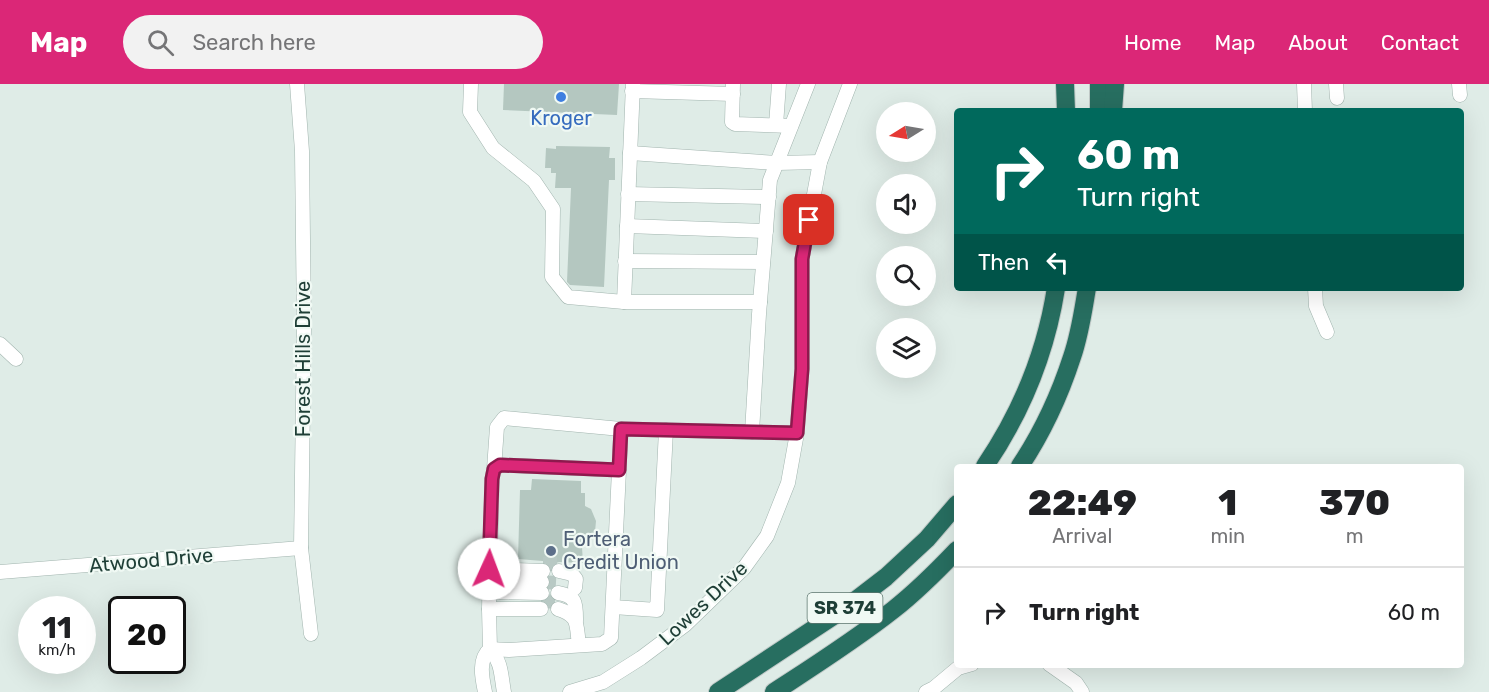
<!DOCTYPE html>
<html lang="en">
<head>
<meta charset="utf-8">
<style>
  :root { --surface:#fff; --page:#f2f2f2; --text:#202124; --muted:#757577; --line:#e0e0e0; --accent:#db2777 }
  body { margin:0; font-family:Rubik,sans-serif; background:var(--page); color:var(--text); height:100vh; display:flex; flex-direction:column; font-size:22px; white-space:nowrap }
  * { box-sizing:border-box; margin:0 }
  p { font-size:20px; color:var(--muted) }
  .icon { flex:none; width:33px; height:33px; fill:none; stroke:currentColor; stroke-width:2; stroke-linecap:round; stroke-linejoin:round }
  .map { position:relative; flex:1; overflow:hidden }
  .sheet { position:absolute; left:954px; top:380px; width:510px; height:204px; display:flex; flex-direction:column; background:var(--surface); border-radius:6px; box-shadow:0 6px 24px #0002 }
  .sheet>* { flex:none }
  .guide { position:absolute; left:954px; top:24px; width:510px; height:183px; border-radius:6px; box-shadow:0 6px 24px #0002; background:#00695c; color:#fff; overflow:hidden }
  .needle { width:39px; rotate:259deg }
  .fabs { position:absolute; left:876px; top:18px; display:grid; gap:12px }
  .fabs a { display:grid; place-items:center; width:60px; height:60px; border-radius:50%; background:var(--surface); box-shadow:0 6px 24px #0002; font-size:30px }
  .speed { position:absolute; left:18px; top:512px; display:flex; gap:12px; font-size:30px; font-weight:700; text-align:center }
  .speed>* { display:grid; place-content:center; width:78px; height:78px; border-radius:50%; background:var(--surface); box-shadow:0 6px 24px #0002; line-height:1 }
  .speed small { font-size:15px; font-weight:400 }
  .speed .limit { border:3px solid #111; border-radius:9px; background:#fff; color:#111 }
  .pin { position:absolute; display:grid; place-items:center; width:51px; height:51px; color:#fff; margin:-26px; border-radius:12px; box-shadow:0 3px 9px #0006 }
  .me { position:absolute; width:66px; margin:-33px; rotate:2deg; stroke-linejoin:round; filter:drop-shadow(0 0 4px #0008) }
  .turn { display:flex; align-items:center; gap:21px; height:126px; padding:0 24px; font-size:27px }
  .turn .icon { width:78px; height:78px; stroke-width:2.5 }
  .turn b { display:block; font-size:42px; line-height:51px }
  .then { display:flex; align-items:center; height:57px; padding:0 24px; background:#0003; gap:12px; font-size:22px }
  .eta { display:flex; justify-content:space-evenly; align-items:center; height:102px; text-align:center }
  .eta b { font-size:36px; font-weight:800; line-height:42px }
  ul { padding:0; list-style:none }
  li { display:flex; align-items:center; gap:18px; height:90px; padding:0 24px; border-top:2px solid var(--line) }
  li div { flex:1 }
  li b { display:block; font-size:22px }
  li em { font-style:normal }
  header { display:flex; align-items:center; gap:36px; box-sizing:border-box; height:84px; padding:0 30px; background:var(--accent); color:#fff }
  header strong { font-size:28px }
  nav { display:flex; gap:33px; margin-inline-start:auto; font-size:21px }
  .search { width:420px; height:54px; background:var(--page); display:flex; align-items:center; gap:15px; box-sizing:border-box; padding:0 21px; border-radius:33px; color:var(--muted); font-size:22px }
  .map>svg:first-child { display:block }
  .building { fill:#b4c7c0 }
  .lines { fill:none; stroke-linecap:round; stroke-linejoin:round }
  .minor-tunnel { stroke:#b8c9c4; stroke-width:14; stroke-dasharray:14 7; stroke-linecap:butt }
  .minor-casing { stroke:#a1b4ae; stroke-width:15 }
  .highway-casing { stroke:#c0c9c7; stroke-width:20 }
  .minor { stroke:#fff; stroke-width:14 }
  .highway { stroke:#276e60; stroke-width:18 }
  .route-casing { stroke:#8e194d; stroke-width:15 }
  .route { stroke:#db2777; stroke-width:10 }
  .shop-dot { fill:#3f7fe0; stroke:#f0f9f4; stroke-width:2 }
  .service-dot { fill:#5c6f8a; stroke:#f0f9f4; stroke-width:2 }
  .labels { text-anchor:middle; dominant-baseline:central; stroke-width:4.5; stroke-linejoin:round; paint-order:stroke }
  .shield { fill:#f0f9f4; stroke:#5d766f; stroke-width:1.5 }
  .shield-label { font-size:18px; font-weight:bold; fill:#1e3e36 }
  .shop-label { font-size:20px; fill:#366cbe; stroke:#f0f9f4 }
  .street-label { font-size:20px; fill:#1e3e36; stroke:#f0f9f4 }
  .service-label { font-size:20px; fill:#4e5e75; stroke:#f0f9f4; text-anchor:start }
</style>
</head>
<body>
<header>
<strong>Map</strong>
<div class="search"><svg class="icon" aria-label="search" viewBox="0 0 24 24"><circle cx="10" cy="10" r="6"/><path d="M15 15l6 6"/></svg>Search here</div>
<nav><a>Home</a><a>Map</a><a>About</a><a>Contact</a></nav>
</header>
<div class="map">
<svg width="1489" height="608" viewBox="0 0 1489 608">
  <rect width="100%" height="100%" fill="#dfece7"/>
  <g class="building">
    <path d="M504 0H619L617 31 503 26Z"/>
    <path d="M556 62 610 63 609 74H615V96H609L604 203 570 201 567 198 571 104H555L556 89H551V84H545L546 64 556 65Z"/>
    <path d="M532 395 581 397V409H585V422L591 425 596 437 595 448 592 455 582 463 583 479 559 478 553 480 551 483 548 480 543 477 518 475 520 406H531Z"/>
  </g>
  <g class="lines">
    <g class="minor-tunnel">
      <path d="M543 480H559"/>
      <path d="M542 498 558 499"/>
      <path d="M541 517 558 518"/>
    </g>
    <defs>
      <g id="minor">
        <path d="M297 0 302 67 304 244 301 464 311 550"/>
        <path d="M471 0 470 28 493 64 534 97 553 125 552 193 568 213 624 218H760"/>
        <path d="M733 0 732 38 735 40 791 42"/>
        <path d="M1304 0 1305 27"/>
        <path d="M1336 0 1337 14"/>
        <path d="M1459 0 1460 11"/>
        <path d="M632 7 733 10"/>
        <path d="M776 41 779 0"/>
        <path d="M630 69 777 79 820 78"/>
        <path d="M628 110 769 113"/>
        <path d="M627 142 766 147"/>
        <path d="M625 177 763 178"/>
        <path d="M1315 204 1316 222 1327 248"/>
        <path d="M624 218 633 0"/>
        <path d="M0 260 16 275"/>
        <path d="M752 348 759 230 770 96 808 0"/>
        <path d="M494 385 497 343 504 334 621 345"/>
        <path d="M489 485 543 487"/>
        <path d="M559 487 572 490 576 495 575 504"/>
        <path d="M0 488 301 464"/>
        <path d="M489 496 542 498"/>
        <path d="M489 508 542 509"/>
        <path d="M558 509C577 512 576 520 576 537"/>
        <path d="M613 523 657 526 666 346"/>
        <path d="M489 525H541"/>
        <path d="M558 525C580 532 576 541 579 561"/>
        <path d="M1049 580 1076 599 1082 608"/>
        <path d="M485 608C482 594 478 575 490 565L509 566 602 560 611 554 619 386"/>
        <path d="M504 608C501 592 502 578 490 565L489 525 492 395 494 385 500 381 619 386 621 345 797 349"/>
        <path d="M570 608 603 598 641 574 685 541 744 484 767 452 788 399 797 349 802 285V175L820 78 850 0"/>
        <path d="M926 608 934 604 958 584 972 580"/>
      </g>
      <g id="highway">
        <path d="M1065 0 1066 27"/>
        <path d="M1099 27V0"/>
        <path d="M1113 27 1115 0"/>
        <path d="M985 382C1021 329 1046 268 1056 204"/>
        <path d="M1020 382C1042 349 1060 310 1072 273 1080 250 1083 227 1087 204"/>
        <path d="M718 608 847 523 886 493 927 455 957 420"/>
        <path d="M774 608C814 582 855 556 893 526 916 508 937 487 957 466"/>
      </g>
    </defs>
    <use href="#minor" class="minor-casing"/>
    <use href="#highway" class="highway-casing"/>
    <use href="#minor" class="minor"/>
    <use href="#highway" class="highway"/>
  </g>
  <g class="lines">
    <defs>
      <path id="route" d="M489 485 492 395 494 385 500 381 619 386 621 345 797 349 802 285V175L809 136"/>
    </defs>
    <use href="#route" class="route-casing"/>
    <use href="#route" class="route"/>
  </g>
  <circle class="shop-dot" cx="561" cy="13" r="6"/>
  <circle class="service-dot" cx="551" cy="467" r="6"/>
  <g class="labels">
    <rect class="shield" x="807.5" y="509" width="75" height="30" rx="4.5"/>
    <g class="shield-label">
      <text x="845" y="524">SR 374</text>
    </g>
    <g class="shop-label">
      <text x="561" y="34">Kroger</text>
    </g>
    <g class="street-label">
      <text transform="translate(303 275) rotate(-90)">Forest Hills Drive</text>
      <text transform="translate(151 476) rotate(-5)">Atwood Drive</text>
      <text transform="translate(703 519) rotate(-43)">Lowes Drive</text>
    </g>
    <g class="service-label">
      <text x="563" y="455">Fortera<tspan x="563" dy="23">Credit Union</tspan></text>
    </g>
  </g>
</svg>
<div class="fabs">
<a><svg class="needle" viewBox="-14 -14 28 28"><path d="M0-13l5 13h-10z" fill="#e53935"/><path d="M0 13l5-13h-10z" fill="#757577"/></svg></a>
<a><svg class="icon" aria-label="sound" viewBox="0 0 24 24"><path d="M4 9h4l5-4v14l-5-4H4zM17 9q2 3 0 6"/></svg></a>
<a><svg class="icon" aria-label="search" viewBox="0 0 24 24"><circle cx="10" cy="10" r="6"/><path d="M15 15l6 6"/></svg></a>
<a><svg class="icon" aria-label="layers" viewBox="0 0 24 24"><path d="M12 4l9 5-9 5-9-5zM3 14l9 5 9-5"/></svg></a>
</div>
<div class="speed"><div>11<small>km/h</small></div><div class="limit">20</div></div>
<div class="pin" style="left:809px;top:136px;background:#d93025"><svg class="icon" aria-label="arrive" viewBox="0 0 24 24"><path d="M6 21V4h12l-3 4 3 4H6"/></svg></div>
<svg class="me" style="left:489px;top:485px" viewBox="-20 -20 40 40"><circle r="19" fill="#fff"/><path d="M0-13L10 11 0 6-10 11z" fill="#db2777"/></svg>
<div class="guide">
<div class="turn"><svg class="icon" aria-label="right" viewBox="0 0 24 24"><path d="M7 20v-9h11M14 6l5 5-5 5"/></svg><div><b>60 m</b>Turn right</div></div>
<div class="then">Then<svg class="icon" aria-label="left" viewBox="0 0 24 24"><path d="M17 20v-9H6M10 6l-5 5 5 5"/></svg></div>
</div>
<section class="sheet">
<div class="eta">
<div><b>22:49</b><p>Arrival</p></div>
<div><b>1</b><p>min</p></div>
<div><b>370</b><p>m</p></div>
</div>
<ul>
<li><svg class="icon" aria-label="right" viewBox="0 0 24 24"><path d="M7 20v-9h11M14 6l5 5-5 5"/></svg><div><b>Turn right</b></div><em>60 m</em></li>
</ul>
</section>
</div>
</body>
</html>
